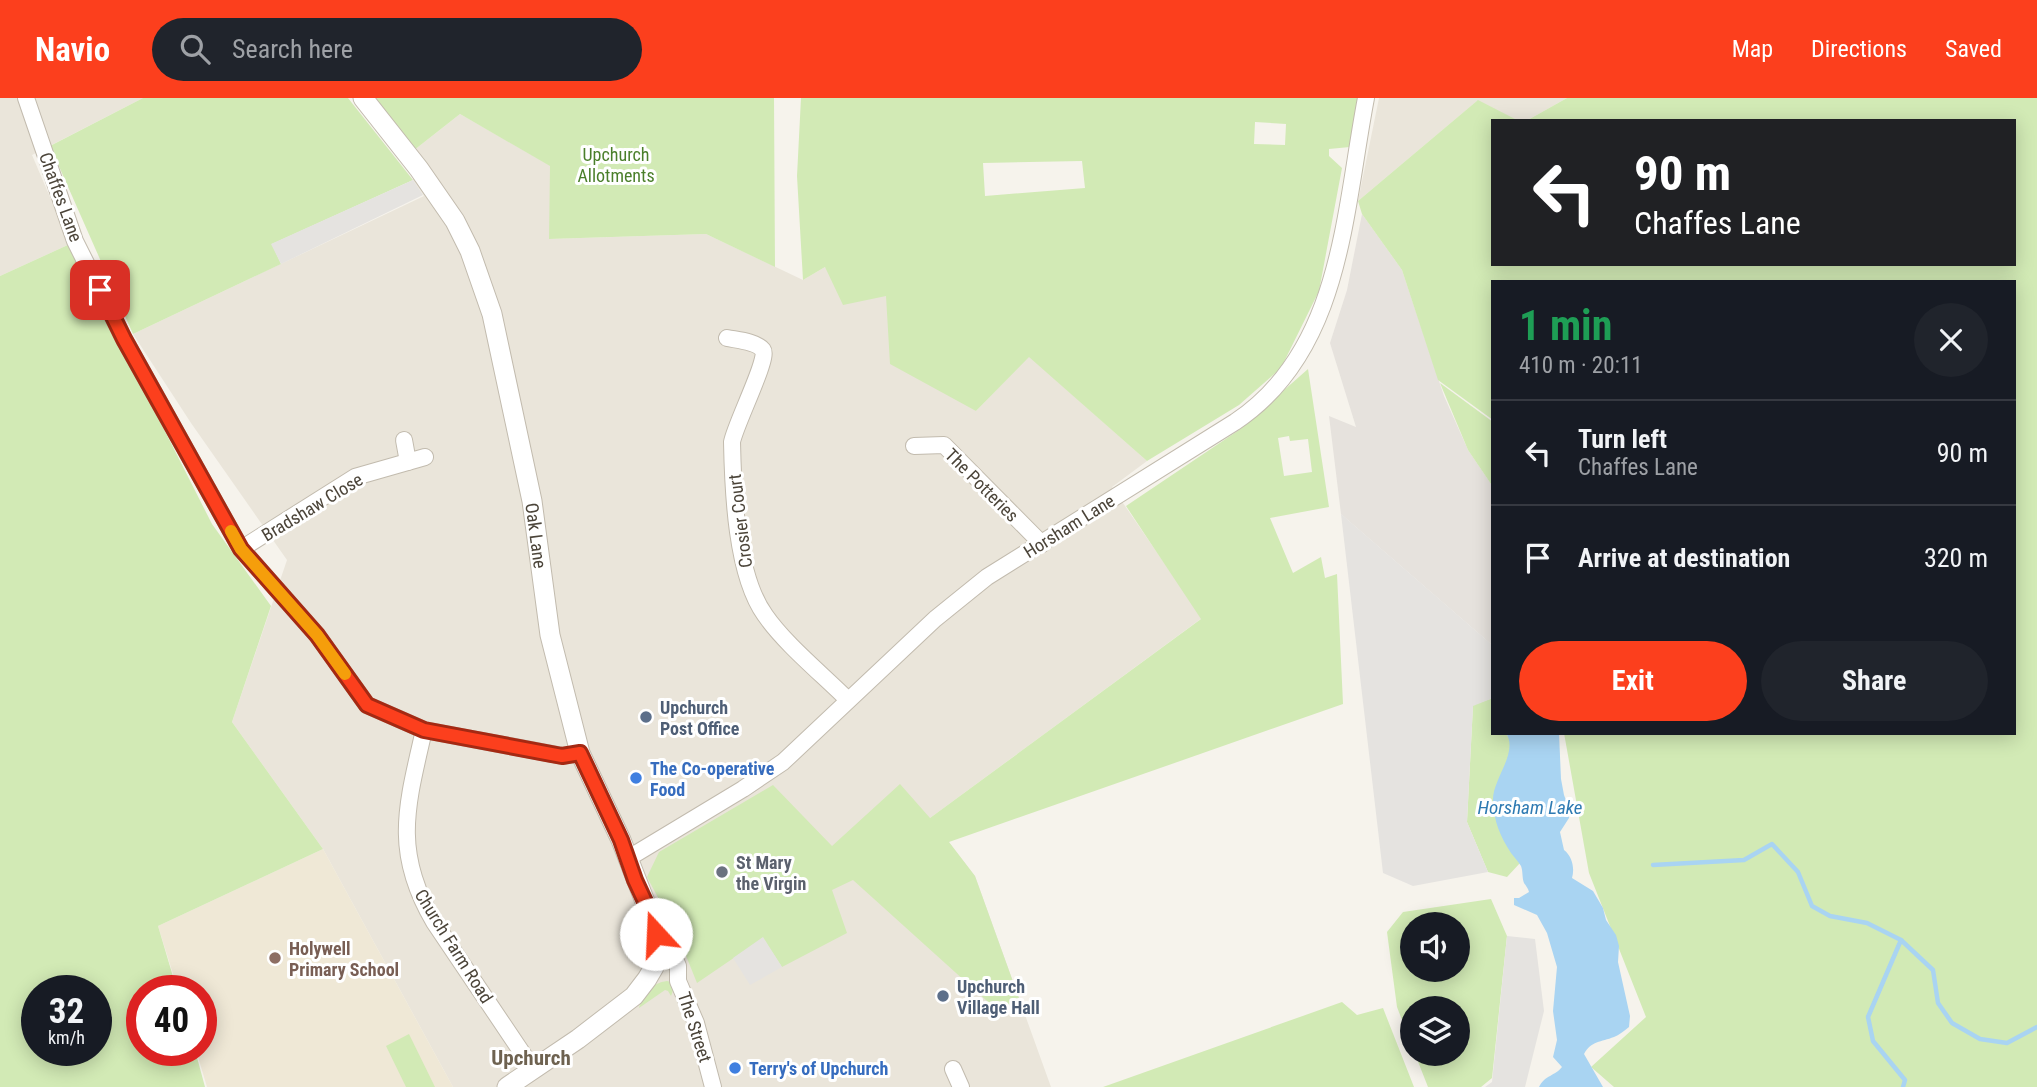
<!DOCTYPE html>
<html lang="en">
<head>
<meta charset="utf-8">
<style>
  :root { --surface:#171b24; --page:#20242c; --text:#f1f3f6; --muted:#9ea1a6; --line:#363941; --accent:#fc3f1d }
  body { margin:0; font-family:"Roboto Condensed",sans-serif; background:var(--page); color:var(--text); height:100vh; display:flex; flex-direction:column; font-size:26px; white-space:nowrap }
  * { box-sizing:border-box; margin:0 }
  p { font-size:23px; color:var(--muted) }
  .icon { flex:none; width:38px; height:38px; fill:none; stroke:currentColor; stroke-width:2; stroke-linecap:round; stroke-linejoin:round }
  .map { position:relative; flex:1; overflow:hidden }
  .drawer { position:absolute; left:1491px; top:182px; width:525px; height:455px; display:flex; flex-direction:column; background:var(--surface); border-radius:0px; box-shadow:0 4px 18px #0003 }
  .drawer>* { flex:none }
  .top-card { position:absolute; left:1491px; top:21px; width:525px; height:147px; border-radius:0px; box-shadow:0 4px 18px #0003; background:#202124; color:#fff; overflow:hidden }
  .fabs { position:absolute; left:1400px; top:814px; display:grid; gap:14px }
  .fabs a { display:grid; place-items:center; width:70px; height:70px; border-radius:50%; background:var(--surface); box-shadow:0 4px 18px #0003; font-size:35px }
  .speed { position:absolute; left:21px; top:877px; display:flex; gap:14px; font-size:35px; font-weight:700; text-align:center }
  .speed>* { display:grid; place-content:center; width:91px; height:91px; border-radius:50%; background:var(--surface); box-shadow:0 4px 18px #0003; line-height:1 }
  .speed small { font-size:18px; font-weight:400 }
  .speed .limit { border:10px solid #d22; background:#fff; color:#111 }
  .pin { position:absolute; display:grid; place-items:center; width:60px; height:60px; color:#fff; margin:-30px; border-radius:14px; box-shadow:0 4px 10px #0006 }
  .me { position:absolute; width:77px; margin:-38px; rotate:340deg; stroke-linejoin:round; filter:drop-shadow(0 0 5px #0008) }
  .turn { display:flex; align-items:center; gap:24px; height:147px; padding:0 28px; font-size:32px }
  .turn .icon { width:91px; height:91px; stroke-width:2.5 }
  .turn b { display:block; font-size:49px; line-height:60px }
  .round { display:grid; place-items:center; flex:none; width:74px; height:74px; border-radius:37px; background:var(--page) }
  .headline { display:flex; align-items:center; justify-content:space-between; height:119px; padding:0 28px }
  h1 { font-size:42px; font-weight:700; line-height:52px; color:#1e9e55 }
  .button { display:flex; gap:14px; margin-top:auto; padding:14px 28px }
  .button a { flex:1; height:80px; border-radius:42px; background:var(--accent); color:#fff; font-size:28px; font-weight:700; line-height:80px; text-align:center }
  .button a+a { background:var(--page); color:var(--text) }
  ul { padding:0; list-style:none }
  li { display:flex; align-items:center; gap:21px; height:105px; padding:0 28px; border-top:2px solid var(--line) }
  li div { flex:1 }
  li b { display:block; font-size:26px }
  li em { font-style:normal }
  header { display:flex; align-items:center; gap:42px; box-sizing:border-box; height:98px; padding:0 35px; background:var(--accent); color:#fff }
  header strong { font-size:33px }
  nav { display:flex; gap:38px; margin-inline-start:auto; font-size:24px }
  .search { width:490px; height:63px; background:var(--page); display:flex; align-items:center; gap:18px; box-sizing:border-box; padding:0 24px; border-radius:38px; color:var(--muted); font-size:26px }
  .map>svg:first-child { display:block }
  .residential { fill:#eae5da }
  .industrial { fill:#e6e2dd }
  .education { fill:#efe8d6 }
  .green { fill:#d2eab5; fill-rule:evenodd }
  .parking { fill:#e5e3e0 }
  .water { fill:#a9d4f2 }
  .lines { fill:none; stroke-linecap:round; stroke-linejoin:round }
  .stream { stroke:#a9d4f2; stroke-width:4.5 }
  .minor-casing { stroke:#c2bbae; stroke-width:18 }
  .tertiary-casing { stroke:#c2bbae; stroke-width:21 }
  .minor { stroke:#fff; stroke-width:16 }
  .tertiary { stroke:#fff; stroke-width:19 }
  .route-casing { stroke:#a42913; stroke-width:18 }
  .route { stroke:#fc3f1d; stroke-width:12 }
  .slow { stroke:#f59e0b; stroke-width:12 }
  .service-dot { fill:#5c6f8a; stroke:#fff; stroke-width:2.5 }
  .shop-dot { fill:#3f7fe0; stroke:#fff; stroke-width:2.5 }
  .worship-dot { fill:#6b7280; stroke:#fff; stroke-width:2.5 }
  .education-dot { fill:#8d6e63; stroke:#fff; stroke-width:2.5 }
  .labels { text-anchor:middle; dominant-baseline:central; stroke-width:6; stroke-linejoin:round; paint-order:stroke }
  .park-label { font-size:18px; fill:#4a7f2a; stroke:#fff }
  .street-label { font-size:18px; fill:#4b4439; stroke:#fff }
  .service-label { font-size:18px; font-weight:bold; fill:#4e5e75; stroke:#fff; text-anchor:start }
  .shop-label { font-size:18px; font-weight:bold; fill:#366cbe; stroke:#fff; text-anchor:start }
  .worship-label { font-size:18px; font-weight:bold; fill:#5b616d; stroke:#fff; text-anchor:start }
  .education-label { font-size:18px; font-weight:bold; fill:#785e54; stroke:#fff; text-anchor:start }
  .water-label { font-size:19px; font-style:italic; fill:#2e7ab2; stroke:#fff }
  .quarter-label { font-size:21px; font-weight:bold; fill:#6e6250; stroke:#fff }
</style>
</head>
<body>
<header>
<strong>Navio</strong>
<div class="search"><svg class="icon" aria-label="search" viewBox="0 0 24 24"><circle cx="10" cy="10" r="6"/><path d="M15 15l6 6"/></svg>Search here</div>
<nav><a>Map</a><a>Directions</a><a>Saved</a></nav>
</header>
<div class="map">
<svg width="2037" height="989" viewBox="0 0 2037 989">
  <rect width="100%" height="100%" fill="#f6f3ec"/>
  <g class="residential">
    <path d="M0 0H143L32 57 70 146 0 178Z"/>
    <path d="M1379 0H1567L1526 23H1519L1477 3 1358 103Z"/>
    <path d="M460 16 551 68 550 141 706 136 803 182 825 169 887 197 976 313 1029 258 1147 363 1112 389 1202 520 930 720 975 778 1051 989H453L323 751 232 624 287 462 191 325 133 236 424 98 413 82V53Z"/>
  </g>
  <path class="industrial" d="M1362 116 1402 172 1444 298 1468 352 1493 389V546H1491L1341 416 1329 318 1356 329 1330 245 1347 192Z"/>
  <path class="education" d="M323 751 453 989H207L196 952H201V892H178L158 828Z"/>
  <g class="green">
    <path d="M143 0H348L413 82 272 146 281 166 133 236 50 48Z"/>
    <path d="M369 0H774L775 169 706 136 549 141 550 68 460 16 413 53Z"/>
    <path d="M801 0H1358L1350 49 1329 51V58L1342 70 1319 193 1281 270 1239 307 1147 363 1029 259 976 313 890 266 886 198 843 207 825 169 803 182 797 78ZM1255 24 1286 26 1285 47 1254 46ZM1082 63 1085 90 985 98 983 65Z"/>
    <path d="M1567 0H2037V989H1614L1591 969 1646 919 1589 775 1564 635H2014V184H1493V322L1438 282 1402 172 1362 116 1358 103 1478 2 1519 23H1493V166H2014V23H1526Z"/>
    <path d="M70 146 212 426 271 508 232 624 323 751 158 828 177 892H142V952H195L205 989H0V178ZM37 892H96V952H37Z"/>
    <path d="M1308 271 1329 409 1270 420 1293 475 1321 459 1325 480 1337 476 1343 606 949 744 975 778 1020 903 997 912 853 782 832 792 847 835 782 869 763 840 697 885 676 833 647 779 659 754 773 687 832 748 900 686 930 720 1201 521 1126 408 1239 332ZM1289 338 1290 343 1308 341 1312 374 1284 378 1278 340Z"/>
    <path d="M1440 285 1493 324V389L1468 352Z"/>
    <path d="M1493 600V635H1505L1510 641 1520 765 1507 779 1488 774 1467 724 1473 607Z"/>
    <path d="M1491 801 1507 838 1492 980 1481 989H1428L1415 956H1458V910H1412V948L1397 909 1387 834 1403 814ZM1412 826H1458V872H1412Z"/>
    <path d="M667 883 671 884 674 890 671 898 668 893 665 892 639 910C642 895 652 885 667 883Z"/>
    <path d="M1342 904 1357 917 1383 910 1414 989H1103Z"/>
    <path d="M409 936 435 989H406L386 948Z"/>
  </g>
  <g class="parking">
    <path d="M413 82 423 97 281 166 271 146Z"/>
    <path d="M1341 416 1491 546H1493V600L1473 608 1467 724 1488 774 1413 788 1383 775Z"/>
    <path d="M1507 838 1535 841 1544 913 1525 989H1485L1492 984Z"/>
    <path d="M763 839 782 869 750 887 733 860Z"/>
  </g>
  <path class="water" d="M1506 635H1559L1561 681 1564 697 1570 713 1569 720 1560 734 1564 752C1572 758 1575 770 1572 780L1593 793 1603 810 1606 822 1616 837 1619 848 1618 864 1630 918 1629 929C1624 933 1619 937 1614 939 1601 944 1591 943 1584 956L1603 989H1539C1545 977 1555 978 1562 969L1553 959 1557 942 1553 913 1557 869 1547 835 1537 817 1514 807V800H1519L1529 794C1528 790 1526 788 1524 785 1522 780 1523 773 1521 768 1518 763 1514 759 1511 755 1500 738 1494 724 1493 703 1492 681 1519 655 1506 635Z"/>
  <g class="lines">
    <g class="stream">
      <path d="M1653 767 1744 762 1772 746 1798 774 1812 808 1830 818 1867 825 1901 842 1933 872 1938 905 1952 925 1980 941 2007 945 2037 929"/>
      <path d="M1901 842 1868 919 1873 943 1905 982 1903 989"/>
    </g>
    <defs>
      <g id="minor">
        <path d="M26 0 75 143 124 241 241 451 317 537 367 607 424 632 563 658 580 655"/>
        <path d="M727 240C736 242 756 243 763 252 769 260 735 327 732 344 733 393 736 477 765 517 785 546 822 576 848 602"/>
        <path d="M404 342 408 364"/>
        <path d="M914 348 944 347 1042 446"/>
        <path d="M241 451 355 379 425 359"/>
        <path d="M424 632C407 707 392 753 434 824L533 971"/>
        <path d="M627 761 743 691 783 664 935 521 987 479 1235 324C1342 253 1344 114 1366 0"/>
        <path d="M656 836 667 843 678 868V883L696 925 713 989"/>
        <path d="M953 971 961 989"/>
      </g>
      <g id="tertiary">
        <path id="s1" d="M363 0 419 71 455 123 470 153 492 216 532 403 550 537 580 655 621 742 656 832 654 869 647 881 634 898 578 941 507 989"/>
      </g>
    </defs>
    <use href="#minor" class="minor-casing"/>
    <use href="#tertiary" class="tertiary-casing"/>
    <use href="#minor" class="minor"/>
    <use href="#tertiary" class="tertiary"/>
  </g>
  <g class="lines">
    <defs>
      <path id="route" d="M100 192 124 241 241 451 317 537 367 607 424 632 562 658 580 655 621 742 635 782 654 823 656 836"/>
    </defs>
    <use href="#route" class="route-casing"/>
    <use href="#route" class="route"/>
    <path class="slow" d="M231 433 241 451 317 537 345 576"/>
  </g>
  <g class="service-dot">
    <circle cx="646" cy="619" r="7"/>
    <circle cx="943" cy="898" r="7"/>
  </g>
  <g class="shop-dot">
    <circle cx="636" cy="680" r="7"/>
    <circle cx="735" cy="970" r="7"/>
  </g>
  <circle class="worship-dot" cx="722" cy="774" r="7"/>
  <circle class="education-dot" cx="275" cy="860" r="7"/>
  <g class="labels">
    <g class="park-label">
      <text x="616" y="56">Upchurch<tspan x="616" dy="21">Allotments</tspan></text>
    </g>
    <g class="street-label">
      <text transform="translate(61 99) rotate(70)">Chaffes Lane</text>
      <text transform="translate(982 387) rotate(45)">The Potteries</text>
      <text transform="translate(312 409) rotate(-31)">Bradshaw Close</text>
      <text transform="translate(740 423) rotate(-97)">Crosier Court</text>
      <text transform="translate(1069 428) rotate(-32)">Horsham Lane</text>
      <text stroke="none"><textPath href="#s1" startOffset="480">Oak Lane</textPath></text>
      <text transform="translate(454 848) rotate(58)">Church Farm Road</text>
      <text transform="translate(695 929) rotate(72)">The Street</text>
    </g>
    <g class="service-label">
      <text x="660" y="609">Upchurch<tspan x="660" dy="21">Post Office</tspan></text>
      <text x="957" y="888">Upchurch<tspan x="957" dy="21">Village Hall</tspan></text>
    </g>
    <g class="shop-label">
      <text x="650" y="670">The Co-operative<tspan x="650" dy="21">Food</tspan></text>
      <text x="749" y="970">Terry's of Upchurch</text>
    </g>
    <g class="worship-label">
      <text x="736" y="764">St Mary<tspan x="736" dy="21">the Virgin</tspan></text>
    </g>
    <g class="education-label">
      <text x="289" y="850">Holywell<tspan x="289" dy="21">Primary School</tspan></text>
    </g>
    <g class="water-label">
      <text x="1530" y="709">Horsham Lake</text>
    </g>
    <g class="quarter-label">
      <text x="531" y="960">Upchurch</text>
    </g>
  </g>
</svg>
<div class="fabs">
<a><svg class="icon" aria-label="sound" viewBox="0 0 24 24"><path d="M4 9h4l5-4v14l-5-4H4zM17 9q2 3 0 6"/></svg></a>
<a><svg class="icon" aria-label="layers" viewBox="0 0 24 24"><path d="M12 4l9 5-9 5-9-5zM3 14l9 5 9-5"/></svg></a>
</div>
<div class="speed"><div>32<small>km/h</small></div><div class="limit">40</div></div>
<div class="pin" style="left:100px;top:192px;background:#d93025"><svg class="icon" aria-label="arrive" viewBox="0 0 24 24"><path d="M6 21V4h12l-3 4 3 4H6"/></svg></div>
<svg class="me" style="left:656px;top:836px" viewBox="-20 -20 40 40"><circle r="19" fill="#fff"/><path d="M0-13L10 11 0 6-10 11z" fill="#fc3f1d"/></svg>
<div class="top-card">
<div class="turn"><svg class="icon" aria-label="left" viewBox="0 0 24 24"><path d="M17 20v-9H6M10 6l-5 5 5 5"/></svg><div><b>90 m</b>Chaffes Lane</div></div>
</div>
<section class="drawer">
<div class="headline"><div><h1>1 min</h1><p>410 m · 20:11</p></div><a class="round"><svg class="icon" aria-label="close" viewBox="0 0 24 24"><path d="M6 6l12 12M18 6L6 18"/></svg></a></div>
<ul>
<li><svg class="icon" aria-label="left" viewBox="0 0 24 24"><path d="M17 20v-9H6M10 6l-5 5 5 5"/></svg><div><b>Turn left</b><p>Chaffes Lane</p></div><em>90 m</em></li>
<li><svg class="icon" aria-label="arrive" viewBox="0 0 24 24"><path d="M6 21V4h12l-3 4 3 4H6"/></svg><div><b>Arrive at destination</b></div><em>320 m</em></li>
</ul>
<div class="button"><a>Exit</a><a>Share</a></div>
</section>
</div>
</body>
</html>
